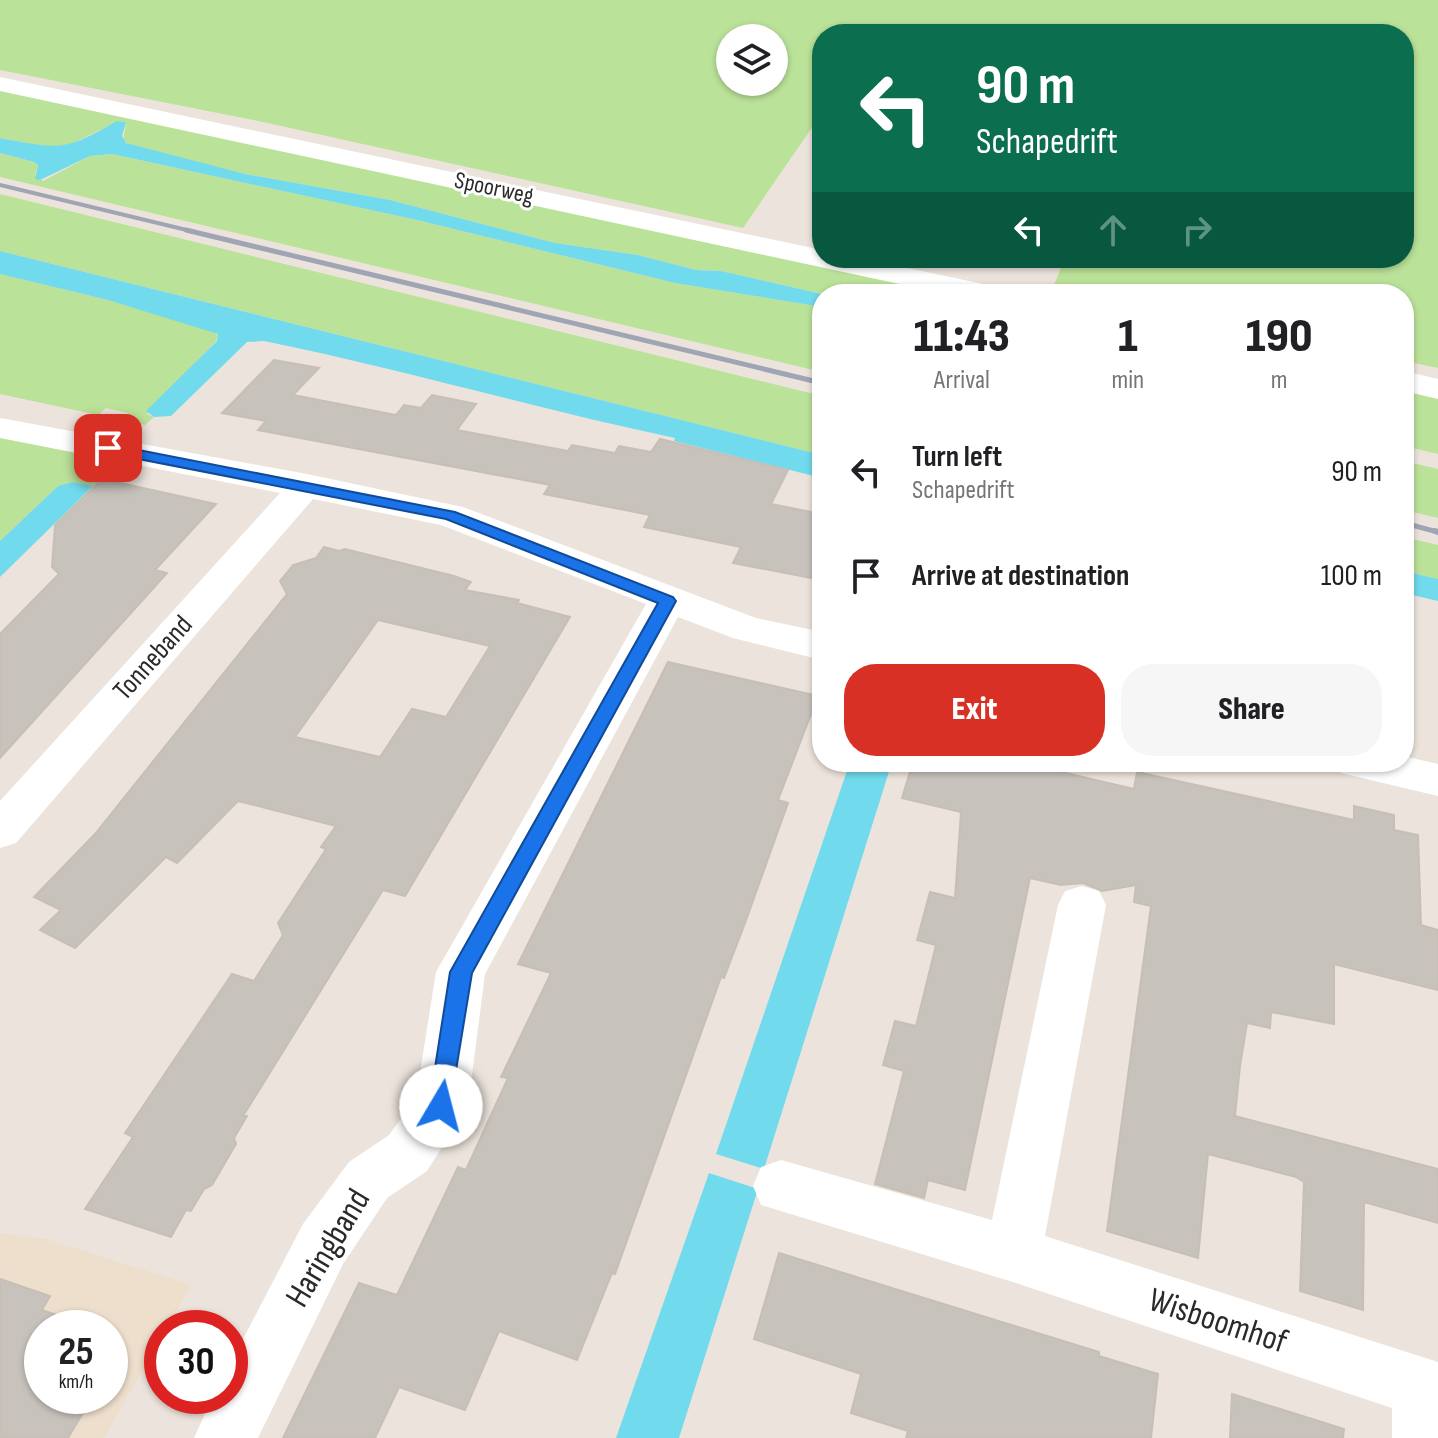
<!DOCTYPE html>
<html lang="en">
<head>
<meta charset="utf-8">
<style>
  :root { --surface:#fff; --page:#f6f6f6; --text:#202124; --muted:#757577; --accent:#d93025 }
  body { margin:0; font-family:"Sofia Sans Condensed",sans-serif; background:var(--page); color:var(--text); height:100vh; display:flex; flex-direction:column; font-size:30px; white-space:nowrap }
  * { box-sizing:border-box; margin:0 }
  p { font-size:26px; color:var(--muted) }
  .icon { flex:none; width:44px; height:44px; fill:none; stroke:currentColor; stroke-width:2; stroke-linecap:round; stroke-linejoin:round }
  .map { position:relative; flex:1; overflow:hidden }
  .panel { position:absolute; left:812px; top:284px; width:602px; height:488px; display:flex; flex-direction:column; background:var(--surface); border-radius:32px; box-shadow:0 2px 6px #0004 }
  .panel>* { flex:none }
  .hud { position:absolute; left:812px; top:24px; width:602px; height:244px; border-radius:32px; box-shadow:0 2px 6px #0004; background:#0b6e4f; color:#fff; overflow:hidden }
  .buttons { position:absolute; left:716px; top:24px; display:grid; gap:16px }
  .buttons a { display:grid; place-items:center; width:72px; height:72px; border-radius:50%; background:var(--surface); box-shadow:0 2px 6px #0004; font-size:40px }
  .speed { position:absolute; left:24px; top:1310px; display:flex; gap:16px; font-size:40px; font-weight:700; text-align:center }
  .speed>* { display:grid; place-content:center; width:104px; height:104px; border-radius:50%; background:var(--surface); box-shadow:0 2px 6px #0004; line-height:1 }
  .speed small { font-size:20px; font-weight:400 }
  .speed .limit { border:12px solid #d22; background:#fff; color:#111 }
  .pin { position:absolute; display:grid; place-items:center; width:68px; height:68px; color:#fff; margin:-34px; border-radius:16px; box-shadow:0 4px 12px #0006 }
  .me { position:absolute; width:88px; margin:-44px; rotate:8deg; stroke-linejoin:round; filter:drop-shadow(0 0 6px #0008) }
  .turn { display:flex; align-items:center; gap:28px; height:168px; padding:0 32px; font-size:36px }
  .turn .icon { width:104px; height:104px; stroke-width:2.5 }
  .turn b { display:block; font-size:56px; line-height:68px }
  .lanes { display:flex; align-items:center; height:76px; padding:0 32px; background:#0003; justify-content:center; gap:40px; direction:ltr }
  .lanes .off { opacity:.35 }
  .eta { display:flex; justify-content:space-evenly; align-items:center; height:136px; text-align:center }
  .eta b { font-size:48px; font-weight:800; line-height:56px }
  .action { display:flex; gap:16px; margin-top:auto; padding:16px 32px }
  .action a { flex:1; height:92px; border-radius:32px; background:var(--accent); color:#fff; font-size:32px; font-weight:800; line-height:92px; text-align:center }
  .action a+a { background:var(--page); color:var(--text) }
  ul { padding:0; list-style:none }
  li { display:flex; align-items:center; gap:24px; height:104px; padding:0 32px }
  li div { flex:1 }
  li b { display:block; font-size:30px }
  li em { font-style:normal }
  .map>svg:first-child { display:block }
  .education { fill:#eedfcc; fill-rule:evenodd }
  .green { fill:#bbe299; fill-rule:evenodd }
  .water { fill:#71daed }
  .building { fill:#c7c2bb; stroke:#c7bfb6; stroke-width:2; fill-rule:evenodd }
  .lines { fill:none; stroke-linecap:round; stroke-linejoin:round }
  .street { fill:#fff; fill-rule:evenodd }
  .rail-far2 { stroke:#9fa5b4; stroke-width:4 }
  .rail-far1 { stroke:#9fa5b4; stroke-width:5 }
  .rail { stroke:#9fa5b4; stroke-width:6 }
  .route { fill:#1a73e8; stroke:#114b97; stroke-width:2 }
  .labels { text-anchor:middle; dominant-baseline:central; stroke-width:6; stroke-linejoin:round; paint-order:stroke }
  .far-street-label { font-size:24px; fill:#2a2a2a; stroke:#fff }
  .street-label { font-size:28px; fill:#2a2a2a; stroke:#fff }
  .near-street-label { font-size:34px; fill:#2a2a2a; stroke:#fff }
</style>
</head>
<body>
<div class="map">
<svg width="1438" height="1438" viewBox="0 0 1438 1438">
  <rect width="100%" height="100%" fill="#ece4dc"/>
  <path class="education" d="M0 1233 47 1239 191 1285 167 1328H162V1336L104 1438H0ZM42 1328H110V1396H42Z"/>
  <g class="green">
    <path d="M0 0H1438V368L1404 361V294H1071L1052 290 1065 258H1404V34H933L881 28 876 34H822V113L743 228 263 122 0 70ZM730 38H774V82H730Z"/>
    <path d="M0 88 953 294H822L721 271 696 270 638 255 555 243 390 200 245 174 136 147 123 141 126 122 119 121 65 147H47L0 138Z"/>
    <path d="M0 153 34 162 38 165 35 175 43 181 90 156 112 154 417 220 675 283 822 307V372L0 177Z"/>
    <path d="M0 194 822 396V455L0 251Z"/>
    <path d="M0 274 108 300 212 330 218 335 217 340 147 414 154 417 145 425 122 420 128 413 106 408 98 415 0 394Z"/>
    <path d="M1404 391 1438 398V454L1404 446Z"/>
    <path d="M0 436 118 460 93 486 72 482 58 486 0 541Z"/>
    <path d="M1404 461 1438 469V518L1404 510Z"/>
    <path d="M1404 537 1438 545V579L1404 571Z"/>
  </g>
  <g class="water">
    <path d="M117 121 126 122 122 136 126 143 245 174 390 200 555 243 638 255 696 270 721 271 822 294V307L675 283 417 220 112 154 90 156 40 180 35 179 38 165 34 162 0 153V138C59 149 64 152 117 121Z"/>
    <path d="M0 251 822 455V478L674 441 675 438C537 409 402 369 264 341L247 342 171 416 154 417 146 411 217 341 218 334 108 300 0 274Z"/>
    <path d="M72 482 93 486 0 577V541L58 486Z"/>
    <path d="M1404 571 1438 579V601L1404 593Z"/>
    <path d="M850 762H892L764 1169 716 1154Z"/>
    <path d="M709 1173 758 1189 679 1438H616Z"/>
  </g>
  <g class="building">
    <path d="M274 360 319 368 293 395 396 415 404 405 421 408 432 395 476 404 457 430 568 451 572 445 615 453 619 446 651 452 660 439 788 470 771 504 822 514V580L733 563 741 547 644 527 650 515 544 494 550 485 258 430 266 421 222 413Z"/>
    <path d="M102 479 216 504 155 570 167 573 0 758V634L59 574 52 567 55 525Z"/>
    <path d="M324 547 339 551 345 549 454 576 471 582 465 590 519 600 517 603 570 617 405 896 383 890 243 1116H247L234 1138 236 1144 212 1185 204 1189 191 1211 186 1210 171 1237 85 1209 133 1137 125 1133 232 974 254 981 283 935 278 923 326 849 321 847 336 826 238 801 177 863 166 857 75 948 40 930 61 910 34 897 95 834 287 594 280 581 293 565 316 558ZM378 620 490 646 446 717 412 709 380 757 295 737Z"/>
    <path d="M668 662 818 696 778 800 788 803 745 923 724 978 721 977 615 1274 612 1273 577 1360 499 1331 465 1410 399 1387 375 1438H283L359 1283 397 1295 458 1167 466 1170 508 1078 501 1077 551 973 518 964Z"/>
    <path d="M913 762H1054L1053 770 1134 789 1137 772 1354 820V806L1394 815V830L1418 835 1421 925 1438 930V990L1334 964V1024L1271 1012 1270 1028 1247 1023 1240 1066 1235 1116 1438 1169V1223L1364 1202 1363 1310 1300 1291 1304 1182 1296 1177 1208 1154 1198 1258 1107 1231 1151 906 1134 902 1136 885 1102 891 1083 883 1061 885 1030 878 965 1190 928 1180 924 1198 875 1184 904 1071 883 1065 895 1021 916 1026 936 945 917 940 930 892 955 898 961 812 902 798Z"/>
    <path d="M779 1253 1099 1352V1356L1158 1374 1151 1438H906L908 1431 851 1413 861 1374 754 1339Z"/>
    <path d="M0 1279 50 1296 42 1310 94 1328H42V1396H93L68 1438H0Z"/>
    <path d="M1232 1394 1344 1429 1343 1438H1230Z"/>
  </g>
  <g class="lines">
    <g class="street">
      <path d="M0 77 822 250V258H860L988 285 999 288 1003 294H946L0 91Z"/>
      <path d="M1404 371 1438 379V399L1404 391Z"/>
      <path d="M0 418 307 474 463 507 756 618 822 632V660L733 638 678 617 485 974 468 1106 427 1171 387 1198 343 1264 258 1438H194L213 1396H230V1364L303 1224 349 1162 389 1135 416 1098 436 972 646 604 441 525 313 499 16 843 0 848V801L280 493 0 438Z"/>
      <path d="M1404 756 1438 764V796L1341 773 1334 762H1404Z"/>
      <path d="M1082 886 1099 891 1106 905 1045 1236 1438 1362V1438H1392V1408L1013 1282 761 1205 753 1186 761 1167 781 1160 992 1220 1058 905 1065 891Z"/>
    </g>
    <path class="rail-far2" d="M0 185 195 232"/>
    <g class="rail-far1">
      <path d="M186 230 822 383"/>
      <path d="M1404 523 1438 532"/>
    </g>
    <path class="rail" d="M1435 531 1438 532"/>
  </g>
  <path class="route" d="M108 444 455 512 673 597 676 601 472 973 449 1113 441 1116 433 1113 429 1106 450 972 658 603 446 519 103 452 101 448Z"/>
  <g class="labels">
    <g class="far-street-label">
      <text transform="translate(494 188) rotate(12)">Spoorweg</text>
    </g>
    <g class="street-label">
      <text transform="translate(153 658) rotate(-48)">Tonneband</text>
    </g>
    <g class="near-street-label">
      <text transform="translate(328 1248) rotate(-59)">Haringband</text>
      <text transform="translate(1218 1321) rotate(18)">Wisboomhof</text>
    </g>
  </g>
</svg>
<div class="buttons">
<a><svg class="icon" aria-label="layers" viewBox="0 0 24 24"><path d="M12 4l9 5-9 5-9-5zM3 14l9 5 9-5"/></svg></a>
</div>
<div class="speed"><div>25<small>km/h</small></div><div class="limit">30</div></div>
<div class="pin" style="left:108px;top:448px;background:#d93025"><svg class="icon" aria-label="arrive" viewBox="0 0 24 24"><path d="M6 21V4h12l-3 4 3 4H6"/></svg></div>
<svg class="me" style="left:441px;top:1106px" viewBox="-20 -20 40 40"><circle r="19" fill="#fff"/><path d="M0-13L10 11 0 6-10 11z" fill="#1a73e8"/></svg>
<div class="hud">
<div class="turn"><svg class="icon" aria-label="left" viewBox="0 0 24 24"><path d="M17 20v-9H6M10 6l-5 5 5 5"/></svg><div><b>90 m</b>Schapedrift</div></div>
<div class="lanes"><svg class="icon" aria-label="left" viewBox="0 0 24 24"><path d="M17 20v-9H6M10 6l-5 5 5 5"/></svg><svg class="icon off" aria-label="ahead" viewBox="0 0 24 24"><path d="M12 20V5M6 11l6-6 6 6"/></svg><svg class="icon off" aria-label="right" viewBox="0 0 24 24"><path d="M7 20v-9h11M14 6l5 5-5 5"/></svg></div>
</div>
<section class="panel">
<div class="eta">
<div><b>11:43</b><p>Arrival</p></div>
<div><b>1</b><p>min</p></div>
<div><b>190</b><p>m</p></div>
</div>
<ul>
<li><svg class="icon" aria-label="left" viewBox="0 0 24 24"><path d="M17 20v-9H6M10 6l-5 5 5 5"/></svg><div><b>Turn left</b><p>Schapedrift</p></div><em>90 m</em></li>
<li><svg class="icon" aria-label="arrive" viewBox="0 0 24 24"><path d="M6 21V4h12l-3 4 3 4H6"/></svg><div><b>Arrive at destination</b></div><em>100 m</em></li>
</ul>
<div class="action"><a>Exit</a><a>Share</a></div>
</section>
</div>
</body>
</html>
